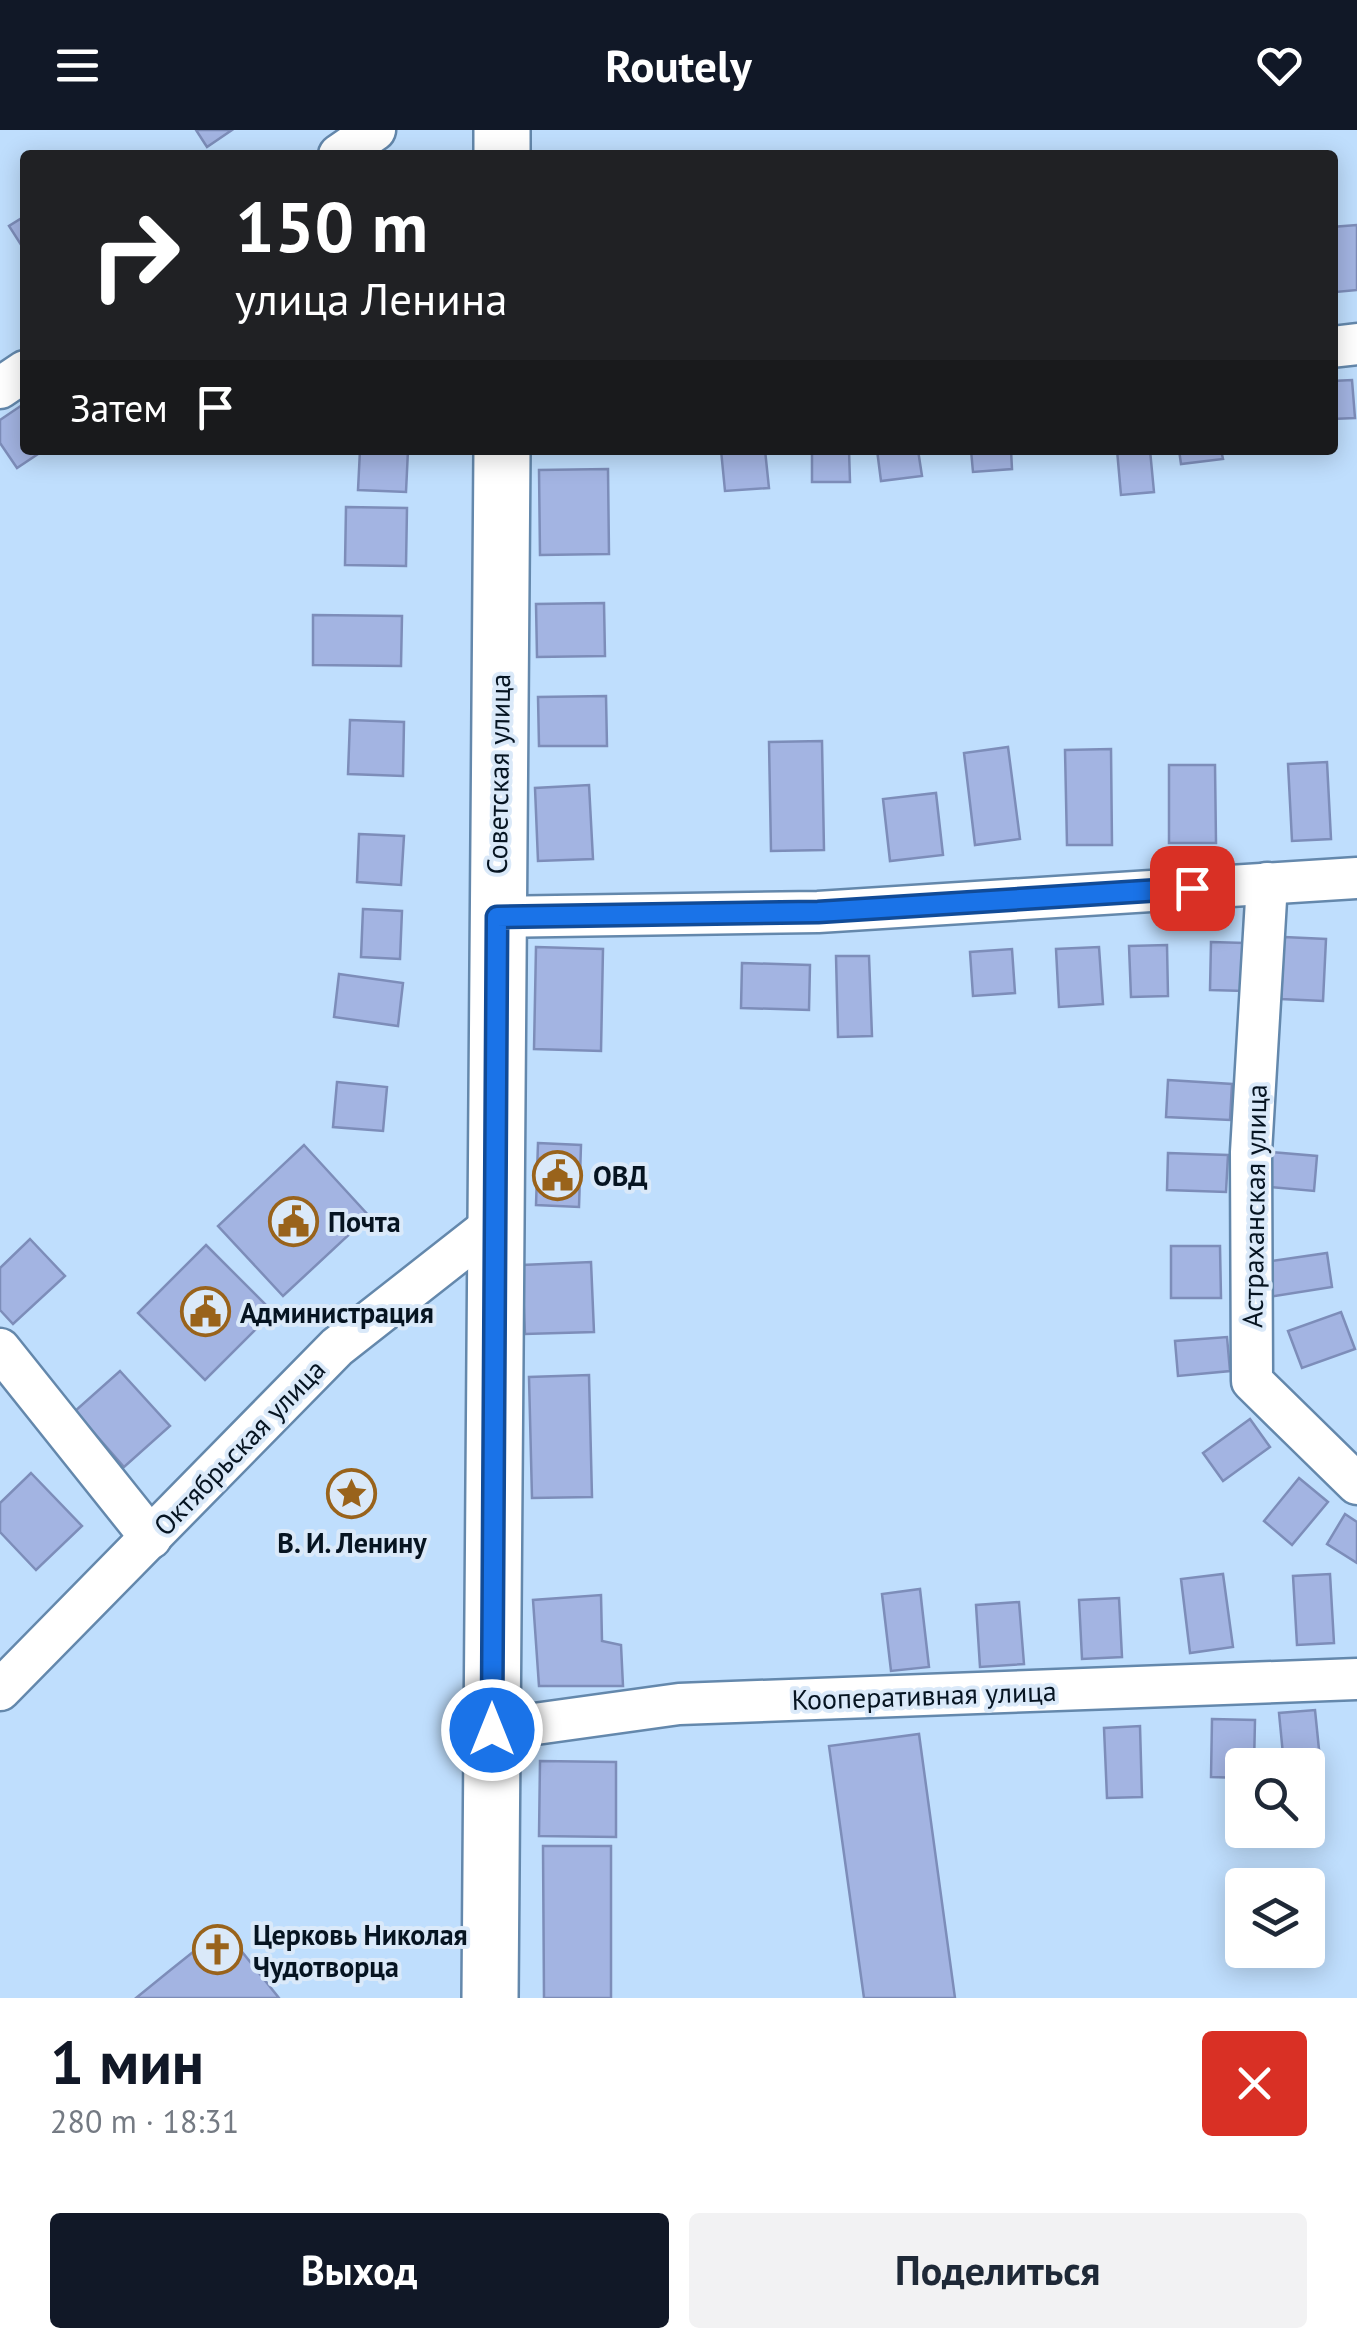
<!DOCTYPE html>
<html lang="ru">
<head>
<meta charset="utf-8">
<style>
  :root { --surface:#fff; --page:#f2f2f3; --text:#1f2937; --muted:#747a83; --accent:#111827 }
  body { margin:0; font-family:"PT Sans",sans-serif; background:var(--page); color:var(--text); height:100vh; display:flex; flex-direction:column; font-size:38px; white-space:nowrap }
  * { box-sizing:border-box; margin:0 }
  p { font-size:32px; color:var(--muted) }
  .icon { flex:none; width:55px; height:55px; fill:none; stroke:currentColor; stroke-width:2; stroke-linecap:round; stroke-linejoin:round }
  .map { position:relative; height:1868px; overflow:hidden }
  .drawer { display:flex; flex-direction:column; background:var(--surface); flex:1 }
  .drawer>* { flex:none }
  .hud { position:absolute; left:20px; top:20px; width:1318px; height:305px; border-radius:10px; box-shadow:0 5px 25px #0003; background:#202124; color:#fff; overflow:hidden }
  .controls { position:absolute; left:1225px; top:1618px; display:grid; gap:20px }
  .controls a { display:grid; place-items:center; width:100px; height:100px; border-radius:10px; background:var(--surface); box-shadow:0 5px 25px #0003; font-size:50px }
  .pin { position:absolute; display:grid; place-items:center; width:85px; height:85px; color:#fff; margin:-42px; border-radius:20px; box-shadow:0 5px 15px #0006 }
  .me { position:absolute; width:110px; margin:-55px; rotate:0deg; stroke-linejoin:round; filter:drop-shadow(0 0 8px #0008) }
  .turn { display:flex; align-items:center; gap:35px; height:210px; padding:0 50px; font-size:45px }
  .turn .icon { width:130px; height:130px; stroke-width:2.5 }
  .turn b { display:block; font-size:70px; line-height:85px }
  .then { display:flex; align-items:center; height:95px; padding:0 50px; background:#0003; gap:20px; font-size:38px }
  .round { display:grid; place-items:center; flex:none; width:105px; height:105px; border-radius:10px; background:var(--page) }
  .overview { display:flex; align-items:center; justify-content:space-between; height:170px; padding:0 50px }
  h1 { font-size:60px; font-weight:700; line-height:75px; color:var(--accent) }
  .cta { display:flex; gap:20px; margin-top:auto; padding:20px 50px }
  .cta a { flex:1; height:115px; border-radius:10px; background:var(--accent); color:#fff; font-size:40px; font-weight:700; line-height:115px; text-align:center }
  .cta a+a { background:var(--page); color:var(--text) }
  header { display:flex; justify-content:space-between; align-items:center; height:130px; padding:0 50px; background:var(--accent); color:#fff; font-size:45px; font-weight:700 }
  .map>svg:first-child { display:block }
  .building { fill:#a3b4e2; stroke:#7d8db9; stroke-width:2.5 }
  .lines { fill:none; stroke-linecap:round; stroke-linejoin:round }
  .street-casing { stroke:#6488ac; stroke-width:45 }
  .secondary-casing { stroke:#6488ac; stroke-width:60 }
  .street { stroke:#fff; stroke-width:40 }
  .secondary { stroke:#fff; stroke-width:55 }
  .route-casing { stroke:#114b97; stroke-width:25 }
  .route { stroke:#1a73e8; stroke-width:18 }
  .labels { text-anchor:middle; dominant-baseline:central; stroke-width:8; stroke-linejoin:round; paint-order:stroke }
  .street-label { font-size:28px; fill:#061421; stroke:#dae9f9 }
  .poi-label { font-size:28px; font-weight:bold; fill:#061421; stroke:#dae9f9; text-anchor:start }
</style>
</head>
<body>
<header><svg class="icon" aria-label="menu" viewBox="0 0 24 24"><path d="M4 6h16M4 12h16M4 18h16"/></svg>Routely<svg class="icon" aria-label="heart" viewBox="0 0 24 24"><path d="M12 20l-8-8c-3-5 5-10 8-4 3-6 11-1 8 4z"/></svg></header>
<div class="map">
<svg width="1357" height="1868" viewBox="0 0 1357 1868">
  <rect width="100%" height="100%" fill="#bfdefd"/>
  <g class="building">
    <path d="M196 0H232L207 17Z"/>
    <path d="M25 86V121L9 96Z"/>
    <path d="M1357 95V160L1336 162 1332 97Z"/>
    <path d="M1352 250 1355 288 1332 289V251Z"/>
    <path d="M25 273V320H44L17 338 0 313V290Z"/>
    <path d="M360 320H408L406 362 358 360Z"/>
    <path d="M721 320H765L769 358 725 361Z"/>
    <path d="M812 320H849L850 352H812Z"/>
    <path d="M877 320H918L922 346 881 351Z"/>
    <path d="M971 320H1011L1012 339 973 342Z"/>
    <path d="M1117 320H1150L1154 362 1121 365Z"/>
    <path d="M1179 320H1221L1223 329 1181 334Z"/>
    <path d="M608 339 609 424 540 425 539 340Z"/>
    <path d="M346 377 407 378 406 436 345 435Z"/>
    <path d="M604 473 605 526 537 527 536 474Z"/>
    <path d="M313 485 402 486 401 536 313 535Z"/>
    <path d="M606 566 607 616H539L538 567Z"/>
    <path d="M350 590 404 592 403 646 348 644Z"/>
    <path d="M822 611 824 720 771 721 769 612Z"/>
    <path d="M1008 617 1020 709 975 715 964 623Z"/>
    <path d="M1111 619 1112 715H1067L1065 620Z"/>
    <path d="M1327 632 1331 709 1292 711 1288 634Z"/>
    <path d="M1169 635H1215L1216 713H1169Z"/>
    <path d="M589 655 593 729 538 731 535 658Z"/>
    <path d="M936 663 943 725 890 731 883 669Z"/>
    <path d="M359 704 404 706 401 755 357 752Z"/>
    <path d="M363 779 402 781 400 829 361 827Z"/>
    <path d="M1284 807 1326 809 1323 871 1281 869Z"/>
    <path d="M1211 812 1245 813V861L1210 860Z"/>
    <path d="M1167 815 1168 866 1131 867 1129 816Z"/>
    <path d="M536 817 603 819 601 921 534 919Z"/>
    <path d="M1099 817 1103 874 1059 877 1056 819Z"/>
    <path d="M1012 819 1015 863 973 866 970 822Z"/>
    <path d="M836 826H869L872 906 838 907Z"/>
    <path d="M742 833 810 835 809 880 741 878Z"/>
    <path d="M339 844 403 853 398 896 334 887Z"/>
    <path d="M1168 950 1232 954 1230 990 1166 987Z"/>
    <path d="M337 952 387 957 383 1001 333 997Z"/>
    <path d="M538 1013 581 1015 579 1077 536 1075Z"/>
    <path d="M304 1015 369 1086 283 1166 218 1096Z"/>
    <path d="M1271 1022 1317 1026 1314 1061 1269 1057Z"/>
    <path d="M1168 1023 1228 1025 1226 1062 1167 1060Z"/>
    <path d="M30 1109 65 1146 13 1194 0 1180V1138Z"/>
    <path d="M206 1115 273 1182 205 1250 138 1183Z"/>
    <path d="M1171 1116H1220L1221 1168H1171Z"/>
    <path d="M1327 1123 1332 1157 1269 1167 1264 1132Z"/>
    <path d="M591 1132 594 1202 525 1204 522 1135Z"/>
    <path d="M1341 1182 1355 1219 1302 1238 1288 1201Z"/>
    <path d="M1227 1207 1230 1241 1178 1246 1175 1211Z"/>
    <path d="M120 1241 170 1296 124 1337 75 1281Z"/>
    <path d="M589 1245 592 1367 532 1368 529 1247Z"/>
    <path d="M1250 1289 1270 1317 1223 1351 1203 1323Z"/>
    <path d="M31 1343 82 1396 36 1440 0 1402V1373Z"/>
    <path d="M1299 1348 1328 1372 1292 1415 1264 1391Z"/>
    <path d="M1345 1384 1357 1392V1433L1327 1414Z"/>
    <path d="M1223 1444 1233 1517 1190 1523 1181 1449Z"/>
    <path d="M1330 1444 1334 1513 1297 1515 1293 1446Z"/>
    <path d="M920 1459 929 1537 891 1541 882 1464Z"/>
    <path d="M601 1465 602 1511 621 1515 623 1556H539L533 1470Z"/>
    <path d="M1119 1468 1122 1527 1082 1529 1079 1470Z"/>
    <path d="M1019 1472 1024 1534 980 1537 976 1475Z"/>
    <path d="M1315 1580 1321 1639 1284 1635 1279 1583Z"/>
    <path d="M1212 1589 1255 1590 1254 1635H1242V1648L1211 1647Z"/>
    <path d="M1140 1596 1142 1667 1107 1668 1104 1598Z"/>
    <path d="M919 1604 955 1868H864L829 1616Z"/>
    <path d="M540 1631 616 1632V1707L539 1706Z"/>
    <path d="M543 1716H611V1868H544Z"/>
    <path d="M223 1798 279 1868H136L168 1842Z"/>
  </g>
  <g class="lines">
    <defs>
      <g id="street">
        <path d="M339 25 375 0"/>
        <path d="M1332 217 1357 214"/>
        <path d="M0 258 25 241"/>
        <path d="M1267 753 1251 1022 1252 1251 1357 1354"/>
        <path d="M497 787 818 782 1357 748"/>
        <path d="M0 1219 151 1408"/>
        <path d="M0 1560 337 1217 495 1093"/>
        <path d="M492 1600 679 1574 1357 1549"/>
      </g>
      <g id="secondary">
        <path d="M502 25V0"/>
        <path d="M490 1868 502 320"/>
      </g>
    </defs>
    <use href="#street" class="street-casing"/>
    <use href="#secondary" class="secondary-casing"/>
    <use href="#street" class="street"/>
    <use href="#secondary" class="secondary"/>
  </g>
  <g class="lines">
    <defs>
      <path id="route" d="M492 1600 497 787 818 782 1192 758"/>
    </defs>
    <use href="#route" class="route-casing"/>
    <use href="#route" class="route"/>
  </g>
  <defs>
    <symbol id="civic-ring" viewBox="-11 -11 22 22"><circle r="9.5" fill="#dae9f9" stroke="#99631b" stroke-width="1.5"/><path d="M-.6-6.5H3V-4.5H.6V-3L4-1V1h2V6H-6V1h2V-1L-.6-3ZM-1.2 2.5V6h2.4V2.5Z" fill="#99631b"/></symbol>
    <symbol id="sight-ring" viewBox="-11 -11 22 22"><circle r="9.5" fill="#dae9f9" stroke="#99631b" stroke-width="1.5"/><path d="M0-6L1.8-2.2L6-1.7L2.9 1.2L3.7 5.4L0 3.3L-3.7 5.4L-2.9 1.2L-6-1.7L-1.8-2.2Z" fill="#99631b"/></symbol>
    <symbol id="church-ring" viewBox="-11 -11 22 22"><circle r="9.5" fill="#dae9f9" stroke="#99631b" stroke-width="1.5"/><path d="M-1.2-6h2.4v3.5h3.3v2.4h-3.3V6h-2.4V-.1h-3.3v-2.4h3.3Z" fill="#99631b"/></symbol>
  </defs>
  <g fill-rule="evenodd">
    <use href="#civic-ring" x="530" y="1018" width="55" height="55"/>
    <use href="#civic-ring" x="266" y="1064" width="55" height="55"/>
    <use href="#civic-ring" x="178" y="1154" width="55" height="55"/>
    <use href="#sight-ring" x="324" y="1336" width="55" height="55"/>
    <use href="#church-ring" x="190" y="1792" width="55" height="55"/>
  </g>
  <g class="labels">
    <g class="street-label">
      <text transform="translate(498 644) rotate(-89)">Советская улица</text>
      <text transform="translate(1254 1076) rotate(-89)">Астраханская улица</text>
      <text transform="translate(239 1317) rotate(-46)">Октябрьская улица</text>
      <text transform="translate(924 1565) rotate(-2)">Кооперативная улица</text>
    </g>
    <g class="poi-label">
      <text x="593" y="1045">ОВД</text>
      <text x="328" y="1091">Почта</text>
      <text x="240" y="1182">Администрация</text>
      <text x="352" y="1412" text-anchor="middle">В. И. Ленину</text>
      <text x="253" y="1804">Церковь Николая<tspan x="253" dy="32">Чудотворца</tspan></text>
    </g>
  </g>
</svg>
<div class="controls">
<a><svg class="icon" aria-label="search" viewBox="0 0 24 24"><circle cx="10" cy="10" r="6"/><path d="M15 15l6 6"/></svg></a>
<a><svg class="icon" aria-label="layers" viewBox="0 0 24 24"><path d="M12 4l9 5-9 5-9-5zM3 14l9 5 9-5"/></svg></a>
</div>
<div class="pin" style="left:1192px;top:758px;background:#d93025"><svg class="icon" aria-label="arrive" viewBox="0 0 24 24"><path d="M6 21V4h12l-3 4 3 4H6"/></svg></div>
<svg class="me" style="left:492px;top:1600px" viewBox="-20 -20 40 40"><circle r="17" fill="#1a73e8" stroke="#fff" stroke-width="3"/><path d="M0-11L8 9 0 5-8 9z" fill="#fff"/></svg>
<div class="hud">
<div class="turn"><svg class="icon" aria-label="right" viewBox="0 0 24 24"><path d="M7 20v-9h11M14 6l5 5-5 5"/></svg><div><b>150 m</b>улица Ленина</div></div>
<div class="then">Затем<svg class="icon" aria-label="arrive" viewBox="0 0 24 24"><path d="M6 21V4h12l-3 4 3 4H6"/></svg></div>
</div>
</div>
<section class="drawer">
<div class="overview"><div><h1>1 мин</h1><p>280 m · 18:31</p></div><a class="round" style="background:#d93025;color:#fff"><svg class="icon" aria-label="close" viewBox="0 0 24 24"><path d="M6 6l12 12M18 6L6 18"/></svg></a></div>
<div class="cta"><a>Выход</a><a>Поделиться</a></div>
</section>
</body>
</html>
